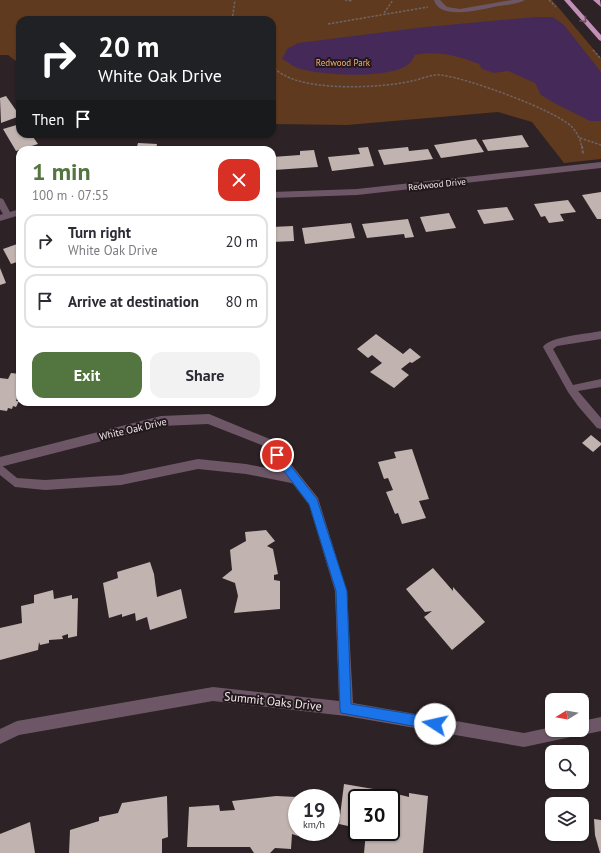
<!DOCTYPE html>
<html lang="en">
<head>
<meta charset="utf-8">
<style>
  :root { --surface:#fff; --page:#f2f2f3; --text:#2b2b33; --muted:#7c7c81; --line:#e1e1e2; --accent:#537540 }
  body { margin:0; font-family:"PT Sans",sans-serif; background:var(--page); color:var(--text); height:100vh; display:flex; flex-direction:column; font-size:15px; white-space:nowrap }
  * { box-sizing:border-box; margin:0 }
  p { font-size:13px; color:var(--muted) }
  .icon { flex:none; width:22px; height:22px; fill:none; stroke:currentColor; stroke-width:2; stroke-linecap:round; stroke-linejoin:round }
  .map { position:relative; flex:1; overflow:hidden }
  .side { position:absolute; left:16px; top:146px; width:260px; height:260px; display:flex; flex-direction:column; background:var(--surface); border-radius:12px; box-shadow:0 1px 3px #0004 }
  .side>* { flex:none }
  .guide { position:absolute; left:16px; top:16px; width:260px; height:122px; border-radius:12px; box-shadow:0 1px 3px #0004; background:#202124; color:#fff; overflow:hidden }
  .needle { width:26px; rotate:259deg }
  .tools { position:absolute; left:545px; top:693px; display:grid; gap:8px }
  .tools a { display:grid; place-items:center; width:44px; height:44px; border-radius:8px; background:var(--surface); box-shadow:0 1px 3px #0004; font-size:20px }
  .speed { position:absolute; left:288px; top:789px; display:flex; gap:8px; font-size:20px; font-weight:700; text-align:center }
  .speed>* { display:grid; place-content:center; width:52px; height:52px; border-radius:50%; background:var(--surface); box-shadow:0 1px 3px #0004; line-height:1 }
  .speed small { font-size:10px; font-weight:400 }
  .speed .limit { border:2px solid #111; border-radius:6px; background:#fff; color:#111 }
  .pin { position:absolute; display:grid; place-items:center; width:34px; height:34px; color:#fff; margin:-17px; border:2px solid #fff; border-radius:50%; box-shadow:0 1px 4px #0007 }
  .me { position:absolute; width:44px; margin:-22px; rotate:280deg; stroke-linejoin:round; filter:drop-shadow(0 0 3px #0008) }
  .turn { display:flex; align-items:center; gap:14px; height:84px; padding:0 16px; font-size:18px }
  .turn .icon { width:52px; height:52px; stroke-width:2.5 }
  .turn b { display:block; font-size:28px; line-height:34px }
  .then { display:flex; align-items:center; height:38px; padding:0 16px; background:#0003; gap:8px; font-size:15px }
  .round { display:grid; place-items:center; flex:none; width:42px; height:42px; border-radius:12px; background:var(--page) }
  .headline { display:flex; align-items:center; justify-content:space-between; height:68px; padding:0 16px }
  h1 { font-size:24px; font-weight:600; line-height:30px; color:var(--accent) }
  .primary-button { display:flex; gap:8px; margin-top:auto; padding:8px 16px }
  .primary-button a { flex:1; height:46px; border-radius:12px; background:var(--accent); color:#fff; font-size:16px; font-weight:600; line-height:46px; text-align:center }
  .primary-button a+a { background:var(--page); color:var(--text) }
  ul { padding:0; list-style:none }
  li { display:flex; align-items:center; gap:12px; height:54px; margin:0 8px 6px; padding:0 8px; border:2px solid var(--line); border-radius:12px }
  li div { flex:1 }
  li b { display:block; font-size:15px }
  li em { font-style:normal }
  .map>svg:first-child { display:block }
  .green { fill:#603a1e }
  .water { fill:#452a59 }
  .building { fill:#c1b3b0 }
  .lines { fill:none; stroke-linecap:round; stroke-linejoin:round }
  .path-far1 { stroke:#6e6467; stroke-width:1.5; stroke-dasharray:2.5 1.5; stroke-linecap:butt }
  .path { stroke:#6e6467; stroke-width:2; stroke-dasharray:3 1.5; stroke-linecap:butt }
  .service { fill:#6d5767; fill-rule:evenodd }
  .minor { fill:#6d5767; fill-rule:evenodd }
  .trunk { fill:#c290b6; fill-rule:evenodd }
  .oneway { stroke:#6b4f61 }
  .route { fill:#1a73e8; stroke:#114b97 }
  .labels { text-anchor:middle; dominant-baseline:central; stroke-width:4; stroke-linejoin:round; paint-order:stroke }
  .far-park-label { font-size:9px; fill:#f9ab75; stroke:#23191c }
  .far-street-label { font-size:9px; fill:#f2ebed; stroke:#23191c }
  .street-label { font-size:10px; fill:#f2ebed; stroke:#23191c }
  .near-street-label { font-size:12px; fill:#f2ebed; stroke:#23191c }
</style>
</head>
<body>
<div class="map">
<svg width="601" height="853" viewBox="0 0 601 853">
  <rect width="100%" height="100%" fill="#2d2225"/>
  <path class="green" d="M0 0H552L601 58V159L564 163 532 122 498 112 347 125 272 124V20H20V64L8 55H0Z"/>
  <path class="water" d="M536 17H553L564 25 601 72V121H590L556 104 541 95 535 83 508 71 494 73 482 69 479 64C460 56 435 50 415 55 414 57 412 61 410 63 393 80 317 76 295 67 291 65 287 61 282 59L287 49 298 43 425 27Z"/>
  <g class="building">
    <path d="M6 96 20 116 1 123 0 98Z"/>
    <path d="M20 124V134H31L38 144 16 151 3 129Z"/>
    <path d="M522 135 529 147 488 151 482 140Z"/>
    <path d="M476 139 484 152 441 158 434 145Z"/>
    <path d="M138 143 157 144 156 150H136Z"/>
    <path d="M368 147 374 166 332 171 328 157 360 154 358 148Z"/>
    <path d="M408 147 409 151 428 149 433 159 384 165 378 150Z"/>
    <path d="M314 150 318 167 274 170 272 157 300 155V151Z"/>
    <path d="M601 192V219H597L582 195Z"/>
    <path d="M568 200 576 212 560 214 564 221 549 223 545 216 541 217 534 204Z"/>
    <path d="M507 207 514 220 484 224 477 210Z"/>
    <path d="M449 213 456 228 426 232 420 217Z"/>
    <path d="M408 219 414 237 405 238 404 234 367 238 362 224Z"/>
    <path d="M351 223 355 238 305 244 302 228Z"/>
    <path d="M293 226 294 241 272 242V227Z"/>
    <path d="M20 243V261L11 264 3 249Z"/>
    <path d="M0 268 6 283 0 285Z"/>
    <path d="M376 334 403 354 410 348 421 357 412 363 410 362 401 369 409 375 394 388 370 372 382 363 372 355 368 358 357 349Z"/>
    <path d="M11 373 20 374V391L16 401H19L16 407 13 406 12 409 8 408 7 411 0 410V378L8 379Z"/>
    <path d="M591 435 601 443V445L593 452 582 443Z"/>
    <path d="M412 449 429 499 419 501 426 518 402 524 398 513 395 514 386 492 393 490 388 478 384 479 378 462 396 458 394 452Z"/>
    <path d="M266 530 275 541 267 546 273 549 278 574 274 575V580L280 581V609L234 613 238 596 235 583 222 578 232 570 230 550 246 541 245 532Z"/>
    <path d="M150 562 154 574 157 597 181 589 187 618 150 630 147 617 136 621 135 613 122 617V614L109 618 103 583 118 578 117 572Z"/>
    <path d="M433 568 453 591V587L485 622 452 650 424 617 432 611 425 612 406 589Z"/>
    <path d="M53 590 54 599 72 595V599L78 598 77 636 68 638V634L62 636 63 639 49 640V643L40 645 39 642 38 650 0 660V628L22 623 21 606 34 603V595Z"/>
    <path d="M344 784 385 791 409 797V793L428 796 423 853H364L366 832H391V798H357V828L339 824Z"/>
    <path d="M167 796 168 837 162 839V853H69L70 830 99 821V817L118 813 122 803Z"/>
    <path d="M276 796 297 797 298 836 292 834 291 849 275 848 270 853H254L250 847H187L189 807 219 805 220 811 235 810 232 801Z"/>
    <path d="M594 819 601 820V853H600L595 835Z"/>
    <path d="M30 822 35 853H0V834Z"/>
  </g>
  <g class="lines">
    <g class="path-far1">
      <path d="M345 0 353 1"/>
      <path d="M549 0 556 7"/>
      <path d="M384 13 393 0"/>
      <path d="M232 20 235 0"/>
      <path d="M328 24 428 7"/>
      <path d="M593 50 601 59"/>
      <path d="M272 65C292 94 381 88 412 81 422 79 431 74 441 75 467 78 552 109 571 126 577 132 580 139 582 147"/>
      <path d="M580 138 601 145"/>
    </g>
    <path class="path" d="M582 146 583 154"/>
    <g class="service">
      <path d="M434 0H440L447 7 460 9 512 0H525C518 4 506 5 498 6 483 9 439 21 434 0Z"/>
      <path d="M601 331V339L557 346 553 349 573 385 601 379V387L578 391 601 418V429L597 428 578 406 568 392 543 347C550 336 588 334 601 331Z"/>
      <path d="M198 459 246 464 296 474 300 476 301 479 300 482 296 484 246 474 198 469 121 485 45 490 15 487 0 475V464L17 478 45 480 121 475Z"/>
    </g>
    <g class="minor">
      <path d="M601 162V168L357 195 272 198V192L357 189Z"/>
      <path d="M0 198 3 199 10 212 20 209V215L0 221V215L3 214 0 209Z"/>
      <path d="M209 414 272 440 318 498 347 591 353 703 524 733 552 727V730H582V721L601 717V731L582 735 577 733 571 737 524 747 346 716 213 701 19 735 0 744V729L17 721 213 687 339 701 335 591 309 505 264 446 208 424 161 426 0 467V457L161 416Z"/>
    </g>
    <g class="trunk">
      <path d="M564 0H570L601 35V41L599 40Z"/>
      <path d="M593 0H600L601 7Z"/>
    </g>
  </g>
  <defs><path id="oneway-chevron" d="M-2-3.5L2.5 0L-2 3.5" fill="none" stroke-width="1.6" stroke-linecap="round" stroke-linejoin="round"/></defs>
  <use class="oneway" href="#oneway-chevron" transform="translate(584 20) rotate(49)"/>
  <path class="route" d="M277 451 280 452 317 499 347 591 351 704 435 718 439 720 441 724 439 728 435 730 341 713 340 709 336 591 309 504 274 458 272 455 274 452Z"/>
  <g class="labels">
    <g class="far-park-label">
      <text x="343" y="62">Redwood Park</text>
    </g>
    <g class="far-street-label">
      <text transform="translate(437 184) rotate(-6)">Redwood Drive</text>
    </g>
    <g class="street-label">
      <text transform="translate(133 429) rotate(-13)">White Oak Drive</text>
    </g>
    <g class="near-street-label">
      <text transform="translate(273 701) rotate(6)">Summit Oaks Drive</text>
    </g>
  </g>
</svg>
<div class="tools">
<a><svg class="needle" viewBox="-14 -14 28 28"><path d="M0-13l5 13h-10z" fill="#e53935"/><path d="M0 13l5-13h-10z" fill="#7c7c81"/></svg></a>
<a><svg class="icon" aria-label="search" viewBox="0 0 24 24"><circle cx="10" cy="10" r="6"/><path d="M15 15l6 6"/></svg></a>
<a><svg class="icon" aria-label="layers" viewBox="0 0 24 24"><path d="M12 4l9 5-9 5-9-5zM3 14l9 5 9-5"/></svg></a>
</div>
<div class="speed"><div>19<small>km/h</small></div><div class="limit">30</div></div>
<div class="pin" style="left:277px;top:455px;background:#d93025"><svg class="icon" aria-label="arrive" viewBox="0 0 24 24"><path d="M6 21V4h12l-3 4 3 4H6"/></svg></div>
<svg class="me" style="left:435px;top:724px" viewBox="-20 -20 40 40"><circle r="19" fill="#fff"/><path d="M0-13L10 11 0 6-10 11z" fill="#1a73e8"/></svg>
<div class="guide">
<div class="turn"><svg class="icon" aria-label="right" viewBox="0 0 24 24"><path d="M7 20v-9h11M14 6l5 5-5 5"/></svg><div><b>20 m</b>White Oak Drive</div></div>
<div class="then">Then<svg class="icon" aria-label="arrive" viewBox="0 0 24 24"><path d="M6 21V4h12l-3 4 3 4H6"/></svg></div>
</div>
<section class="side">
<div class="headline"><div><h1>1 min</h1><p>100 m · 07:55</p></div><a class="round" style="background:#d93025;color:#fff"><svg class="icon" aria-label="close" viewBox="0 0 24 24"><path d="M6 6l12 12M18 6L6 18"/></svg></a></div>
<ul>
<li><svg class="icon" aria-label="right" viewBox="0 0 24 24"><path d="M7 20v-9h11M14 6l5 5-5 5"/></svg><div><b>Turn right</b><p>White Oak Drive</p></div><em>20 m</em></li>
<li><svg class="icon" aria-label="arrive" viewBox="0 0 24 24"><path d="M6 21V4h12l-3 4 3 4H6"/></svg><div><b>Arrive at destination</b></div><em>80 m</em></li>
</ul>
<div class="primary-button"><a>Exit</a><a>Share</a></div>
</section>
</div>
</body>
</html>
